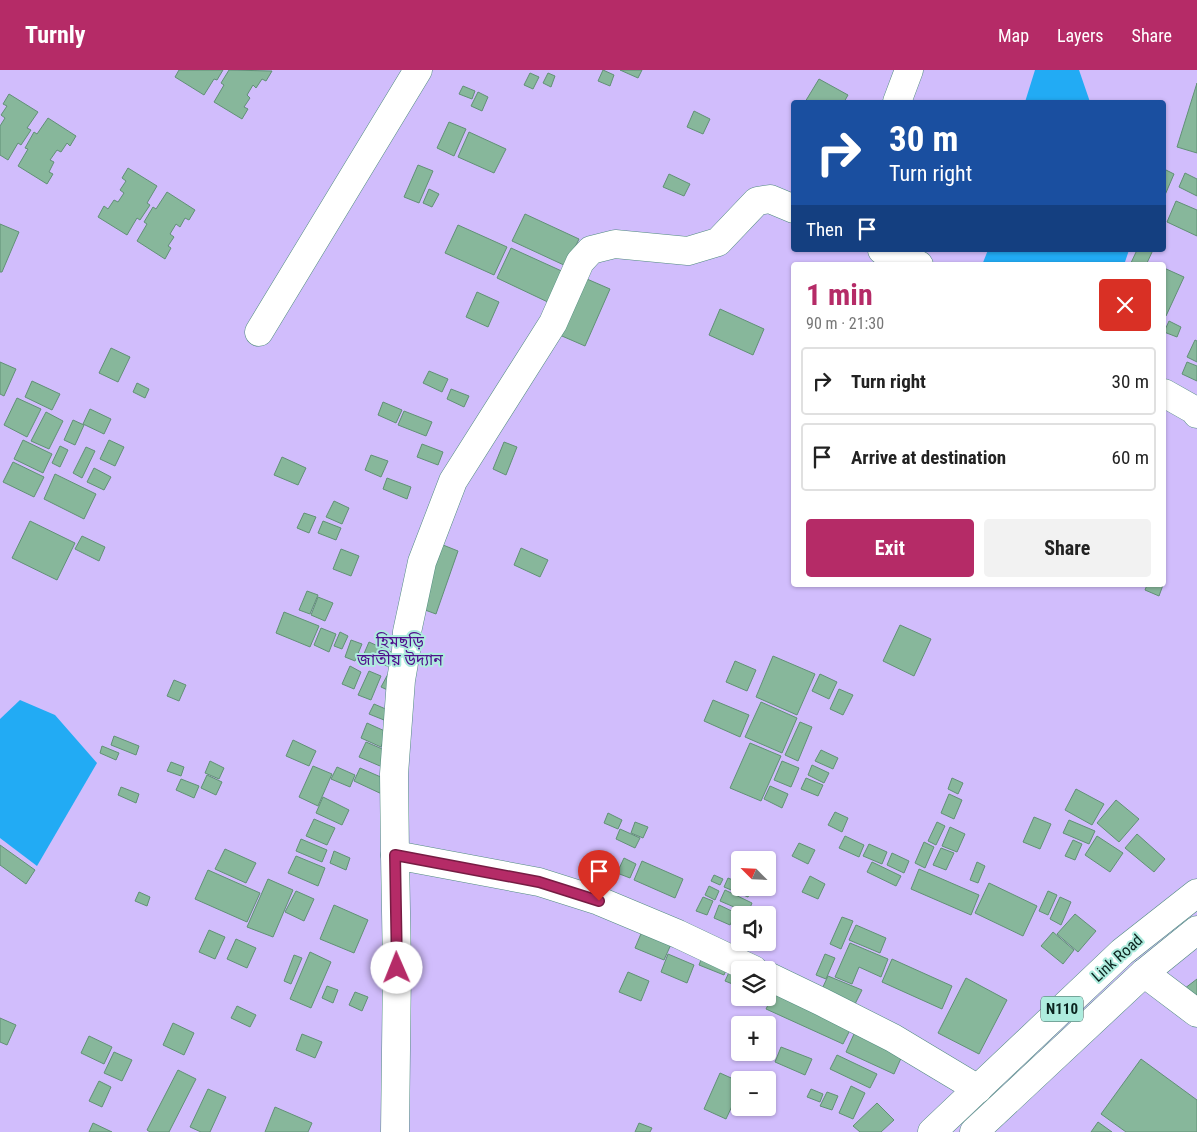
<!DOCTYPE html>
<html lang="en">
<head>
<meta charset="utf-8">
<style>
  :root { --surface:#fff; --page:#f2f2f2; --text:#222; --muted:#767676; --line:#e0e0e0; --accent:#b52b67 }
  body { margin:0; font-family:"Roboto Condensed","Noto Sans Bengali",sans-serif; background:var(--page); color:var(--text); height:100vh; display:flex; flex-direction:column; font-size:19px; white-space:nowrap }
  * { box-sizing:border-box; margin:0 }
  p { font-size:16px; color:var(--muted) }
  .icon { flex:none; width:28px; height:28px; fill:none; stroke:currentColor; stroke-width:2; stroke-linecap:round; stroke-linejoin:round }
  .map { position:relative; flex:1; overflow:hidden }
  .sheet { position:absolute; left:791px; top:192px; width:375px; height:325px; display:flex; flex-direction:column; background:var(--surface); border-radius:5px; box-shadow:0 1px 4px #0004 }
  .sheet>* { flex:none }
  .banner { position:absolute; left:791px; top:30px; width:375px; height:152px; border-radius:5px; box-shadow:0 1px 4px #0004; background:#1a4fa0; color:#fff; overflow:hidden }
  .needle { width:32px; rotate:294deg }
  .controls { position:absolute; left:731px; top:781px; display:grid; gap:10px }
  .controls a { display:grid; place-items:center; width:45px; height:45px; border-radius:5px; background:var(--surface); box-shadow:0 1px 4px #0004; font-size:25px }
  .pin { position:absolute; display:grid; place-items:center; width:42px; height:42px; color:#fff; margin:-51px -21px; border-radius:50% 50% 50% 0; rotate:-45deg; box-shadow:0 0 5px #0007 }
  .pin .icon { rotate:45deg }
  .me { position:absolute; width:55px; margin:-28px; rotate:359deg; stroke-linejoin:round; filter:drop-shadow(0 0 4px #0008) }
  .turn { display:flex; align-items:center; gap:18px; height:105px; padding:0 15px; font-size:22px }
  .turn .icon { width:65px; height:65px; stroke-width:2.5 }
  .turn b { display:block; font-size:35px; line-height:42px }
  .then { display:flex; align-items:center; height:48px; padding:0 15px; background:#0003; gap:10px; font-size:19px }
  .round { display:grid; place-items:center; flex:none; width:52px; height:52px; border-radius:5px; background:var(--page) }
  .head { display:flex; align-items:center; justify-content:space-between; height:85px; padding:0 15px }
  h1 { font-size:30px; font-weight:700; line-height:38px; color:var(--accent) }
  .primary-button { display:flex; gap:10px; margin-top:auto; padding:10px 15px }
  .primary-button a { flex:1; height:58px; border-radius:5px; background:var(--accent); color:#fff; font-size:20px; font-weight:700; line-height:58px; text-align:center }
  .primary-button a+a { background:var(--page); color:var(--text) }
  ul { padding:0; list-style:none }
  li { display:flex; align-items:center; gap:15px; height:68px; margin:0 10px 8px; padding:0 5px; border:2px solid var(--line); border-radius:5px }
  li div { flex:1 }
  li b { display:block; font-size:19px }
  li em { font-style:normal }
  header { display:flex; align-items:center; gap:30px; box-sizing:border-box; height:70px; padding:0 25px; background:var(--accent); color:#fff }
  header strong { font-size:24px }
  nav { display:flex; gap:28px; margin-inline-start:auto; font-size:18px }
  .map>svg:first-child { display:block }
  .green { fill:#d1bdfc; fill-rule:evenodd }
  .water { fill:#22abf4 }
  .building { fill:#87b79b; stroke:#619076 }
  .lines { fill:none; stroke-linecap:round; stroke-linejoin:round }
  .minor-casing { stroke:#508b7f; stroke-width:29 }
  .highway-casing { stroke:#508b7f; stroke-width:29 }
  .minor { stroke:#fff; stroke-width:28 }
  .highway { stroke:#fff; stroke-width:28 }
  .route-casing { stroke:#761c43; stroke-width:12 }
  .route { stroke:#b52b67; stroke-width:9 }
  .labels { text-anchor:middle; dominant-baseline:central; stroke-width:4; stroke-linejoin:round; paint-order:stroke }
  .shield { fill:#aeecde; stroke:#3c6058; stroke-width:1 }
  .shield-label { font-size:15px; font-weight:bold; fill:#0b241f }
  .park-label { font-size:16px; fill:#4f0e8c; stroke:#aeecde }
  .street-label { font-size:16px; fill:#0b241f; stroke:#aeecde }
</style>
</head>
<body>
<header>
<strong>Turnly</strong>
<nav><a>Map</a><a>Layers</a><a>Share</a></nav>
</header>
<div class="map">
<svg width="1197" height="1062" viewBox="0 0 1197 1062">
  <rect width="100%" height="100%" fill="#aeecde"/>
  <path class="green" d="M0 0H1197V1062H0ZM794 32H1164V180H794ZM794 195H1164V515H794ZM740 790H768V818H740ZM740 845H768V872H740ZM740 900H768V928H740ZM740 955H768V982H740ZM740 1010H768V1038H740Z"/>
  <g class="water">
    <path d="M1035 0H1079L1090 32H1025Z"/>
    <path d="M988 180H1129L1124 195H982Z"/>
    <path d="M20 630 55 645 97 693 37 796 0 768V649Z"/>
  </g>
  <g class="building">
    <path d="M179 0H223L217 10 214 9 204 25 175 7Z"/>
    <path d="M229 0 272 1 266 11 262 9 256 18 253 15 247 25 250 28 244 37 248 39 242 49 214 32 224 15 221 13Z"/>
    <path d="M603 0 614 5 610 16 598 11Z"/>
    <path d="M620 0H642L638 8Z"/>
    <path d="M530 3 539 7 533 19 524 15Z"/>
    <path d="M548 3 555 6 551 17 543 13Z"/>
    <path d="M819 9 848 25 844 32H805Z"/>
    <path d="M1197 13V83L1177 77Z"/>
    <path d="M463 16 475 21 472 29 459 24Z"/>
    <path d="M478 22 488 27 482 41 471 36Z"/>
    <path d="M9 24 38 42 27 58 31 60 21 75 18 73 8 90 0 85V56L5 48 1 45 7 36 3 34Z"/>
    <path d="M694 41 710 49 703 64 687 57Z"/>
    <path d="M48 48 76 66 70 76 67 73 61 82 57 80 50 90 54 92 49 102 53 104 47 114 18 96 28 79 25 78 34 62 37 64Z"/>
    <path d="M449 52 466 59 454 86 437 78Z"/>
    <path d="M469 62 506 79 494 103 458 87Z"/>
    <path d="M418 95 433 101 419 133 404 127Z"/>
    <path d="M128 98 157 116 147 133 150 135 140 150 137 148 127 165 98 147 104 136 108 139 114 130 118 132 124 123 120 120 126 111 122 108Z"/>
    <path d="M1164 99 1174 104 1165 125H1164Z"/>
    <path d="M1185 103 1197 109V126L1179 117Z"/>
    <path d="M669 104 690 114 684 126 663 117Z"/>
    <path d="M429 119 439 124 432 137 423 133Z"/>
    <path d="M167 122 195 140 189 150 185 148 180 157 176 154 170 164 174 167 168 176 171 178 165 189 137 171 147 154 144 152 153 137 156 139Z"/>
    <path d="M1176 131 1197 140V166L1167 152Z"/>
    <path d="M525 144 579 169 566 196 512 171Z"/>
    <path d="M0 154 19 162 2 202H0Z"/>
    <path d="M458 155 507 177 494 205 445 183Z"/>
    <path d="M511 178 566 203 552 234 497 208Z"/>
    <path d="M1137 180H1153L1146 195H1130Z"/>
    <path d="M1164 198 1184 207 1166 246 1164 245Z"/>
    <path d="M580 206 610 219 585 276 555 263Z"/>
    <path d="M477 222 499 232 488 257 466 247Z"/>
    <path d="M720 239 764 259 753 285 709 265Z"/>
    <path d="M1169 251 1181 257 1177 267 1164 262Z"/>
    <path d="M1195 270 1197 271V292L1187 287Z"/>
    <path d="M111 278 130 287 118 312 99 303Z"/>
    <path d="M0 292 16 299 4 326 0 324Z"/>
    <path d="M1187 292 1197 296V311L1182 304Z"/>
    <path d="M429 301 448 309 442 322 423 313Z"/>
    <path d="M32 311 60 324 52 340 25 327Z"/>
    <path d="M137 313 149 319 145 328 133 322Z"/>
    <path d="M451 319 469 326 464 337 447 329Z"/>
    <path d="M17 328 41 339 27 367 4 355Z"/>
    <path d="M383 332 402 340 396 353 378 345Z"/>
    <path d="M90 339 111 349 104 364 83 354Z"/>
    <path d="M404 341 432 352 426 366 398 355Z"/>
    <path d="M46 342 63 351 49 379 31 371Z"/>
    <path d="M73 350 84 355 75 375 64 370Z"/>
    <path d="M23 370 52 384 43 403 14 389Z"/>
    <path d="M109 370 124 377 115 396 100 389Z"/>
    <path d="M504 372 517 377 506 405 493 399Z"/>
    <path d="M422 374 443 382 438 395 417 387Z"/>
    <path d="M60 376 68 380 60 397 52 393Z"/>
    <path d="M86 377 95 381 82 408 73 403Z"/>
    <path d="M371 385 388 391 381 407 365 400Z"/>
    <path d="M282 387 306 398 298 415 274 405Z"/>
    <path d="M13 392 44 407 34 427 3 412Z"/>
    <path d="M94 398 111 407 104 420 87 412Z"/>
    <path d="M55 404 96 424 84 449 44 429Z"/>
    <path d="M387 408 411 417 407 429 383 419Z"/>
    <path d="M334 431 349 438 342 454 326 447Z"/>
    <path d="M304 443 316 447 309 463 297 458Z"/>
    <path d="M30 451 75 473 57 510 12 488Z"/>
    <path d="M323 451 341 458 336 470 318 463Z"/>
    <path d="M82 466 105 477 99 491 75 479Z"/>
    <path d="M438 473 458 481 436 544 414 536Z"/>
    <path d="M521 478 548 490 540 507 514 495Z"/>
    <path d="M341 479 359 486 351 506 333 499Z"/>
    <path d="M1147 515H1163L1159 526 1145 520Z"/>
    <path d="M307 521 318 525 310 544 299 540Z"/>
    <path d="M318 527 333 533 325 551 311 545Z"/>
    <path d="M284 542 319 556 310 577 276 563Z"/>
    <path d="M900 555 931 569 914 606 883 591Z"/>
    <path d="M321 558 336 564 329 582 314 575Z"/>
    <path d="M340 562 348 566 342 579 334 576Z"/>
    <path d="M351 570 362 574 355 591 345 587Z"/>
    <path d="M369 572 398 585 392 598 363 586Z"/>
    <path d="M773 586 815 604 797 645 756 627Z"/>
    <path d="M735 591 756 600 747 621 726 612Z"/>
    <path d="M350 596 361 602 354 619 342 614Z"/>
    <path d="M369 601 381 606 371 630 358 625Z"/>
    <path d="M388 604 398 609 392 622 381 617Z"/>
    <path d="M820 604 837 612 829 629 812 621Z"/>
    <path d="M174 610 186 615 179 631 167 626Z"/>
    <path d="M839 619 853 625 843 645 830 639Z"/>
    <path d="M713 630 749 645 740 667 704 651Z"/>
    <path d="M761 632 797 648 782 683 745 667Z"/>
    <path d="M374 634 388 640 384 650 369 644Z"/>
    <path d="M800 652 812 657 798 691 785 685Z"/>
    <path d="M367 653 387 662 381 677 361 668Z"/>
    <path d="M114 666 139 676 136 685 111 675Z"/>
    <path d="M293 670 316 681 309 696 286 686Z"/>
    <path d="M366 672 387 681 380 696 359 687Z"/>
    <path d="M750 673 781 686 761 731 730 718Z"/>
    <path d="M102 676 119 683 116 690 100 683Z"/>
    <path d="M821 680 838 688 833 699 815 691Z"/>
    <path d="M210 691 224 698 219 709 205 703Z"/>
    <path d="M782 691 799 698 791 717 774 710Z"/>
    <path d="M171 692 184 697 181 706 167 701Z"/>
    <path d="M812 695 829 703 824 713 808 705Z"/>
    <path d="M313 696 332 704 318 736 299 727Z"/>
    <path d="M337 697 355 705 350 717 331 709Z"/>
    <path d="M360 698 390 711 384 725 354 711Z"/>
    <path d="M207 705 222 712 216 725 201 718Z"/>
    <path d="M806 708 823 715 818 726 801 719Z"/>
    <path d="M952 708 963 713 958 724 948 719Z"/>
    <path d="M181 709 199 716 194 728 176 720Z"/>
    <path d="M770 716 788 724 782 738 764 729Z"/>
    <path d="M121 717 139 724 136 733 118 725Z"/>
    <path d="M1076 719 1104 734 1092 755 1065 740Z"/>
    <path d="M949 724 962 730 954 749 941 743Z"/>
    <path d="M323 727 349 740 342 755 316 743Z"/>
    <path d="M1116 730 1139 749 1119 772 1097 753Z"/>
    <path d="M835 742 848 748 842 762 828 755Z"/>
    <path d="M608 743 622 750 618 759 604 753Z"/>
    <path d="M1034 747 1051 754 1040 779 1023 772Z"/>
    <path d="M314 749 335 758 327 775 306 766Z"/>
    <path d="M1069 750 1095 761 1089 774 1063 763Z"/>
    <path d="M635 752 648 757 643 768 631 763Z"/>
    <path d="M937 752 945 756 936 775 928 771Z"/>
    <path d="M950 757 965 764 957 782 942 776Z"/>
    <path d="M620 759 640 768 635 778 616 769Z"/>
    <path d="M1137 764 1165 789 1154 802 1125 778Z"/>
    <path d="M845 766 864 775 859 787 839 778Z"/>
    <path d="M1097 766 1123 783 1110 802 1085 785Z"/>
    <path d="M301 769 327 780 322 792 296 781Z"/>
    <path d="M1073 770 1082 774 1075 790 1065 786Z"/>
    <path d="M924 772 934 777 925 798 915 793Z"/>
    <path d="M799 773 815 780 808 794 792 786Z"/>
    <path d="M869 774 887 782 882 794 863 786Z"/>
    <path d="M0 775 35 800 26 814 0 795Z"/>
    <path d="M941 778 954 783 946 800 933 795Z"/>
    <path d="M225 779 256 793 246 813 215 799Z"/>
    <path d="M334 781 350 788 346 800 330 793Z"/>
    <path d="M892 783 909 791 904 803 887 795Z"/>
    <path d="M296 786 325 798 318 816 288 803Z"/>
    <path d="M624 788 636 794 630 808 617 803Z"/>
    <path d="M642 791 683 809 675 828 634 810Z"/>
    <path d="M872 792 901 806 896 816 867 802Z"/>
    <path d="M977 792 985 796 978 813 970 810Z"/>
    <path d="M919 799 979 825 971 845 911 819Z"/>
    <path d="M208 800 260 823 247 852 195 829Z"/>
    <path d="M714 805 723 809 720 815 711 811Z"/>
    <path d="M810 806 825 814 818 829 802 822Z"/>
    <path d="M728 808 740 813V818L752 819 748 827 724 817Z"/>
    <path d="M268 809 293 820 273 867 247 857Z"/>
    <path d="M989 813 1037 836 1023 866 975 843Z"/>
    <path d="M709 816 719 821 715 830 705 825Z"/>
    <path d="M725 820 752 833 748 843 720 831Z"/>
    <path d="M296 821 314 829 304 851 285 842Z"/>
    <path d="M1048 821 1057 825 1048 845 1039 841Z"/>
    <path d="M139 822 150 827 147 836 135 831Z"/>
    <path d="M703 827 713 831 707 845 696 841Z"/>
    <path d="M1060 827 1071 832 1061 855 1050 849Z"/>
    <path d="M334 835 368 850 354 883 320 869Z"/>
    <path d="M719 835 736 843 730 855 714 848Z"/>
    <path d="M1075 844 1096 861 1078 882 1057 864Z"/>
    <path d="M842 847 853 851 841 879 830 874Z"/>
    <path d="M856 855 886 868 880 883 849 870Z"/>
    <path d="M643 859 672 872 664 890 635 878Z"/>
    <path d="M209 860 225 867 215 889 199 882Z"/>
    <path d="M1053 862 1074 880 1063 894 1041 876Z"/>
    <path d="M236 869 256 878 247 898 227 889Z"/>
    <path d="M850 873 888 889 881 907 859 897 852 914 835 907Z"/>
    <path d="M310 882 331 892 311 938 290 929Z"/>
    <path d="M704 882 729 893 724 905 699 895Z"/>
    <path d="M668 884 694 895 687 913 661 902Z"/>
    <path d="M825 884 835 888 826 909 816 905Z"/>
    <path d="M294 885 302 888 291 914 284 911Z"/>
    <path d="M892 889 952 916 942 939 882 912Z"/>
    <path d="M731 898 740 901V917L725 911Z"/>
    <path d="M628 902 649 911 641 931 619 922Z"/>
    <path d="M828 906 862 920 855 934 822 919Z"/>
    <path d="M966 908 1007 930 979 984 938 963Z"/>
    <path d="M1197 909V924L1188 932 1180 922Z"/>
    <path d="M327 916 338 920 333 933 322 928Z"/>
    <path d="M355 922 368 927 362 941 349 935Z"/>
    <path d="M774 923 851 958 843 974 766 939Z"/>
    <path d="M237 936 256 945 250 957 231 948Z"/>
    <path d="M0 948 16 955 7 975 0 972Z"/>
    <path d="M173 953 194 963 184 985 163 975Z"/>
    <path d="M302 964 322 972 315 988 296 980Z"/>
    <path d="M854 964 902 986 894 1004 846 982Z"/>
    <path d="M89 966 112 977 104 994 81 983Z"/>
    <path d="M781 977 812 989 805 1005 775 992Z"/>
    <path d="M114 982 132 990 122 1011 104 1003Z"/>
    <path d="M837 985 877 1004 870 1018 830 999Z"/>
    <path d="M1141 989 1197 1030V1062H1126L1101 1044Z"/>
    <path d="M178 1000 196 1009 169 1062H150L147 1060Z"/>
    <path d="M720 1003 740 1012V1019L726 1049 704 1039Z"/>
    <path d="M99 1011 111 1017 102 1037 89 1031Z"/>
    <path d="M851 1016 865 1023 853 1049 839 1043Z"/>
    <path d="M208 1019 226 1027 210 1062H201L190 1057Z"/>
    <path d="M811 1019 823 1024 820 1032 807 1027Z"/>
    <path d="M827 1022 838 1026 832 1040 820 1036Z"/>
    <path d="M877 1033 894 1050 881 1062H860L853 1056Z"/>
    <path d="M275 1037 312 1053 308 1062H265Z"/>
    <path d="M1098 1052 1112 1062H1091Z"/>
    <path d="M93 1053 112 1062H89Z"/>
    <path d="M639 1053 652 1058 650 1062H635Z"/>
  </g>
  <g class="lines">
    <defs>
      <g id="minor">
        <path d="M897 32 909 0"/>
        <path d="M882 180 919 195"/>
        <path d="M259 262 418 0"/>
        <path d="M1164 323 1194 340 1197 344"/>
        <path d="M395 785 394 704 401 610 406 581 407 562 422 492 453 411 553 253 580 192 591 180 615 174 688 181 718 172 757 131 770 129 794 139"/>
        <path d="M1144 903 1197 943"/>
        <path d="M768 906 822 932 893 968 978 1019"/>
        <path d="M395 1062 397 898 395 785 539 812 599 831 678 864 754 900"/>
      </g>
      <g id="highway">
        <path d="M932 1062 1122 882 1197 823"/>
        <path d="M974 1062 1144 903 1197 860"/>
      </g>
    </defs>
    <use href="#minor" class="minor-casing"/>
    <use href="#highway" class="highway-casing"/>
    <use href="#minor" class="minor"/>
    <use href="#highway" class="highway"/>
  </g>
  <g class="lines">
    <defs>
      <path id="route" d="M397 898 395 785 539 812 599 831"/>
    </defs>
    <use href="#route" class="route-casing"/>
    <use href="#route" class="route"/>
  </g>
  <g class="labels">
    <rect class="shield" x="1041" y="926.5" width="42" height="25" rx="4"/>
    <g class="shield-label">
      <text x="1062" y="939">N110</text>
    </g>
    <g class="park-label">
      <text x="400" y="571">হিমছড়ি<tspan x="400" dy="18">জাতীয় উদ্যান</tspan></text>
    </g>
    <g class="street-label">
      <text transform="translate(1117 888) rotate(-42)">Link Road</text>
    </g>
  </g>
</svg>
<div class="controls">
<a><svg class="needle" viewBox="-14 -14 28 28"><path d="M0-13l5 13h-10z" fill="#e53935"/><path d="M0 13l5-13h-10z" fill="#767676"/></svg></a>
<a><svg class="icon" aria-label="sound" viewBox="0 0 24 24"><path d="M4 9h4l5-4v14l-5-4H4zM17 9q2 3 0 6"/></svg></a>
<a><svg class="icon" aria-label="layers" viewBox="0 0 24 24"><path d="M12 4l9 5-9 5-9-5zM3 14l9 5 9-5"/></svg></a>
<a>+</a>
<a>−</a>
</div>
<div class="pin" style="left:599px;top:831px;background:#d93025"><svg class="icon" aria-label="arrive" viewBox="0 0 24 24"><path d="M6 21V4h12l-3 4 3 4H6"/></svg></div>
<svg class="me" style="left:397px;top:898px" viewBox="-20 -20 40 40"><circle r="19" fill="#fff"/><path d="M0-13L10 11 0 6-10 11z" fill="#b52b67"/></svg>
<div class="banner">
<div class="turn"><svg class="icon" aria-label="right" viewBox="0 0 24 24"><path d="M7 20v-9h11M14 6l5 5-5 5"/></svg><div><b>30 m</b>Turn right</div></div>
<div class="then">Then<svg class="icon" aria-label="arrive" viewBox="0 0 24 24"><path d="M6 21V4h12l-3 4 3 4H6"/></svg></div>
</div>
<section class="sheet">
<div class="head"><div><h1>1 min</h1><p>90 m · 21:30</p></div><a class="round" style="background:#d93025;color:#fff"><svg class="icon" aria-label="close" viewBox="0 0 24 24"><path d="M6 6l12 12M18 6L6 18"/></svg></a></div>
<ul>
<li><svg class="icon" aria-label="right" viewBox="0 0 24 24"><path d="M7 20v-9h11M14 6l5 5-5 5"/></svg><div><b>Turn right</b></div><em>30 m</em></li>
<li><svg class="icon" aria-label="arrive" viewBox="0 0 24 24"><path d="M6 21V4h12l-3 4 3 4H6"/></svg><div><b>Arrive at destination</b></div><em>60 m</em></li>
</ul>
<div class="primary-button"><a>Exit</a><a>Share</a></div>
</section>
</div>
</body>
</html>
